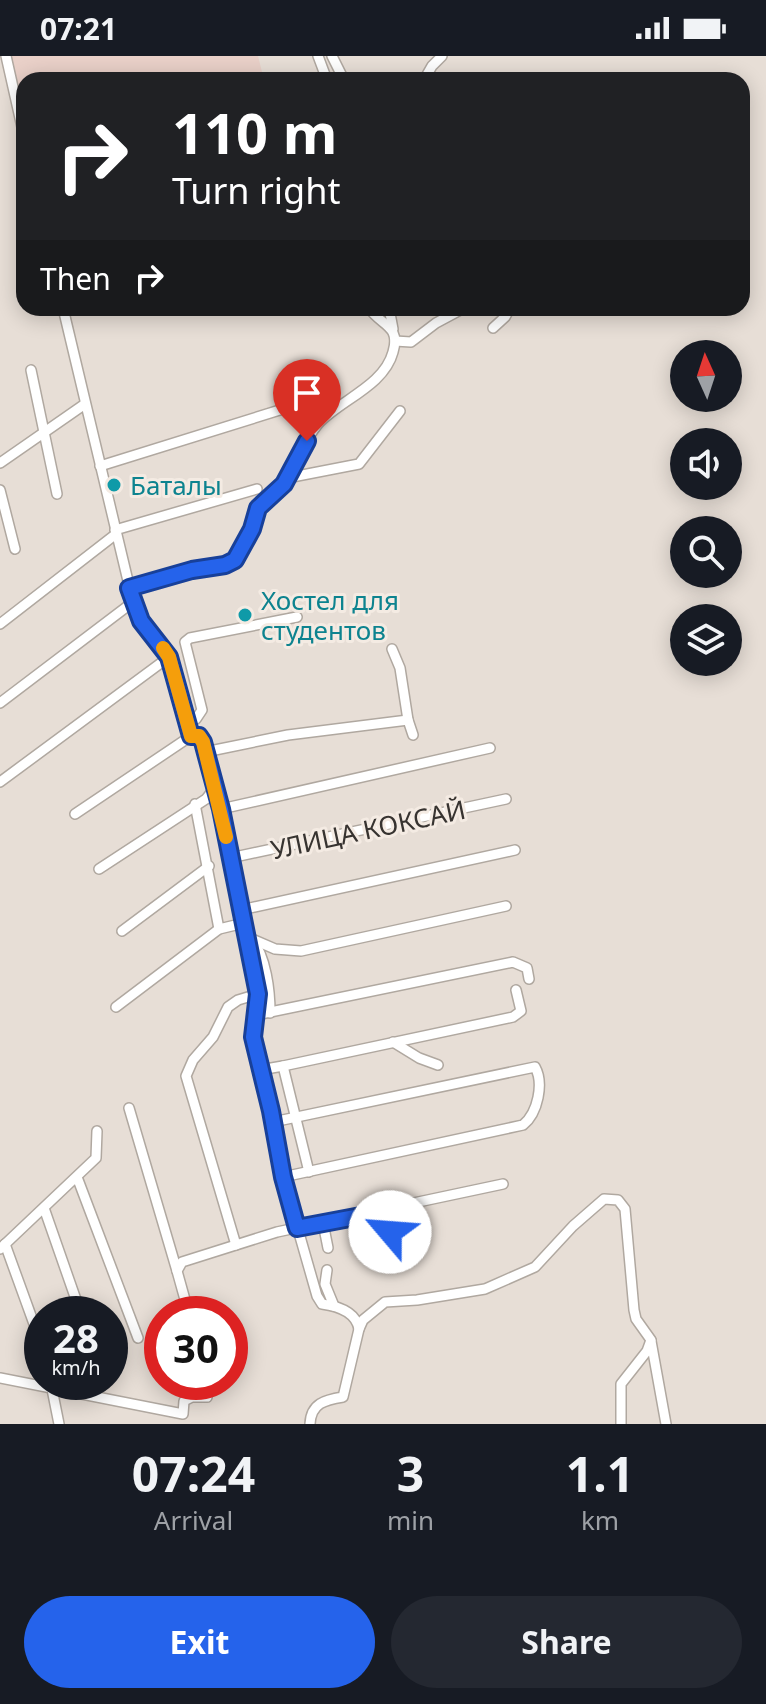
<!DOCTYPE html>
<html lang="en">
<head>
<meta charset="utf-8">
<style>
  :root { --surface:#171b24; --page:#242831; --text:#f1f3f6; --muted:#9ea1a6; --accent:#2563eb }
  body { margin:0; font-family:"Noto Sans",sans-serif; background:var(--page); color:var(--text); height:100vh; display:flex; flex-direction:column; font-size:30px; white-space:nowrap }
  * { box-sizing:border-box; margin:0 }
  p { font-size:26px; color:var(--muted) }
  .icon { flex:none; width:44px; height:44px; fill:none; stroke:currentColor; stroke-width:2; stroke-linecap:round; stroke-linejoin:round }
  .map { position:relative; height:1368px; overflow:hidden }
  .panel { display:flex; flex-direction:column; background:var(--surface); flex:1 }
  .panel>* { flex:none }
  .guide { position:absolute; left:16px; top:16px; width:734px; height:244px; border-radius:24px; box-shadow:0 4px 20px #0003; background:#202124; color:#fff; overflow:hidden }
  .needle { width:52px; rotate:357deg }
  .buttons { position:absolute; left:670px; top:284px; display:grid; gap:16px }
  .buttons a { display:grid; place-items:center; width:72px; height:72px; border-radius:50%; background:var(--surface); box-shadow:0 4px 20px #0003; font-size:40px }
  .speed { position:absolute; left:24px; top:1240px; display:flex; gap:16px; font-size:40px; font-weight:700; text-align:center }
  .speed>* { display:grid; place-content:center; width:104px; height:104px; border-radius:50%; background:var(--surface); box-shadow:0 4px 20px #0003; line-height:1 }
  .speed small { font-size:20px; font-weight:400 }
  .speed .limit { border:12px solid #d22; background:#fff; color:#111 }
  .pin { position:absolute; display:grid; place-items:center; width:68px; height:68px; color:#fff; margin:-82px -34px; border-radius:50% 50% 50% 0; rotate:-45deg; box-shadow:0 0 8px #0007 }
  .pin .icon { rotate:45deg }
  .me { position:absolute; width:88px; margin:-44px; rotate:297deg; stroke-linejoin:round; filter:drop-shadow(0 0 6px #0008) }
  .turn { display:flex; align-items:center; gap:28px; height:168px; padding:0 24px; font-size:36px }
  .turn .icon { width:104px; height:104px; stroke-width:2.5 }
  .turn b { display:block; font-size:56px; line-height:68px }
  .then { display:flex; align-items:center; height:76px; padding:0 24px; background:#0003; gap:16px; font-size:30px }
  .eta { display:flex; justify-content:space-evenly; align-items:center; height:136px; text-align:center }
  .eta b { font-size:48px; font-weight:700; line-height:56px }
  .button { display:flex; gap:16px; margin-top:auto; padding:16px 24px }
  .button a { flex:1; height:92px; border-radius:48px; background:var(--accent); color:#fff; font-size:32px; font-weight:700; line-height:92px; text-align:center }
  .button a+a { background:var(--page); color:var(--text) }
  .status { display:flex; justify-content:space-between; align-items:center; height:56px; padding:0 40px; background:var(--surface); direction:ltr }
  .status svg { height:22px; fill:currentColor }
  .map>svg:first-child { display:block }
  .education { fill:#e9d0c8 }
  .lines { fill:none; stroke-linecap:round; stroke-linejoin:round }
  .minor-casing { stroke:#b0a8a0; stroke-width:12 }
  .minor { stroke:#fff; stroke-width:9 }
  .route-casing { stroke:#184099; stroke-width:20 }
  .route { stroke:#2563eb; stroke-width:14 }
  .slow { stroke:#f59e0b; stroke-width:14 }
  .culture-dot { fill:#0f9aa8; stroke:#f4ebe3; stroke-width:3 }
  .labels { text-anchor:middle; dominant-baseline:central; stroke-width:6; stroke-linejoin:round; paint-order:stroke }
  .culture-label { font-size:26px; fill:#0d838f; stroke:#f4ebe3; text-anchor:start }
  .street-label { font-size:26px; fill:#373330; stroke:#f4ebe3 }
</style>
</head>
<body>
<div class="status"><b>07:21</b><svg viewBox="0 0 49 12"><path d="M0 12V9h3v3zM5 12V6h3v6zM10 12V3h3v9zM15 12V0h3v12zM26 1h20v11H26zM47 4h2v5h-2z"/></svg></div>
<div class="map">
<svg width="766" height="1368" viewBox="0 0 766 1368">
  <rect width="100%" height="100%" fill="#e7ded6"/>
  <path class="education" d="M10 0H258L264 24H24V61Z"/>
  <g class="lines">
    <defs>
      <g id="minor">
        <path d="M6 0 24 80"/>
        <path d="M318 0 327 24"/>
        <path d="M332 0 344 24"/>
        <path d="M424 24 432 10 442 0"/>
        <path d="M63 252 133 546 141 565 169 601 191 680"/>
        <path d="M389 252 393 273"/>
        <path d="M493 272 505 261 510 252"/>
        <path d="M395 285 411 286 436 267 464 252"/>
        <path d="M31 314 57 438"/>
        <path d="M0 407 85 348"/>
        <path d="M100 410 328 339"/>
        <path d="M287 422 359 408 400 355"/>
        <path d="M0 434 15 493"/>
        <path d="M115 474 257 433"/>
        <path d="M129 532 235 504C242 493 248 483 252 471 254 465 255 458 258 453 263 443 277 437 284 427 297 409 303 385 318 368 340 344 384 330 393 296 401 269 381 270 369 252"/>
        <path d="M0 568 116 478"/>
        <path d="M392 593 400 612 408 664"/>
        <path d="M0 647 133 546"/>
        <path d="M185 661 196 663 202 654 185 586 190 582 297 561"/>
        <path d="M205 696 288 679 408 664 413 679"/>
        <path d="M0 726 169 601"/>
        <path d="M195 748 219 873"/>
        <path d="M221 753 490 692"/>
        <path d="M75 758 191 680H199L203 686 221 753 258 938 253 981 271 1055 283 1121 317 1240 322 1248C337 1250 356 1256 359 1273"/>
        <path d="M230 802 506 743"/>
        <path d="M99 813 206 743 214 733"/>
        <path d="M241 854 515 794"/>
        <path d="M122 875 209 810"/>
        <path d="M252 883 275 893 301 895 506 850"/>
        <path d="M252 883C266 901 270 934 270 957"/>
        <path d="M116 951 219 873 244 867"/>
        <path d="M256 959 513 906 527 912 529 923"/>
        <path d="M393 986 419 1002 438 1009"/>
        <path d="M283 1010 513 961 521 955 516 934"/>
        <path d="M260 1014 283 1010 309 1116"/>
        <path d="M129 1052 177 1215"/>
        <path d="M273 1066 535 1011C544 1027 538 1057 523 1069L283 1121"/>
        <path d="M77 1121 138 1282"/>
        <path d="M44 1152 81 1258"/>
        <path d="M366 1159 371 1164 389 1168"/>
        <path d="M352 1162 360 1191"/>
        <path d="M323 1167 328 1192"/>
        <path d="M393 1182 389 1171 394 1153"/>
        <path d="M5 1188 42 1290"/>
        <path d="M236 1189 186 1020 193 1004 213 981 228 951 238 944 258 938"/>
        <path d="M0 1193 96 1102 97 1075"/>
        <path d="M327 1214 325 1228 334 1250"/>
        <path d="M189 1258 177 1215 182 1206 277 1176 503 1128"/>
        <path d="M651 1285 666 1368"/>
        <path d="M0 1322 183 1358 184 1345 192 1341H207L210 1326"/>
        <path d="M51 1328 59 1368"/>
        <path d="M310 1368C311 1347 325 1344 343 1341L359 1273 363 1264 385 1246 417 1244 485 1233 535 1211 573 1170 604 1143 618 1144 625 1153 634 1254 636 1263 651 1284 647 1295 621 1328V1368"/>
      </g>
    </defs>
    <use href="#minor" class="minor-casing"/>
    <use href="#minor" class="minor"/>
  </g>
  <g class="lines">
    <defs>
      <path id="route" d="M307 385 284 428 258 452 252 473 235 504 225 509 192 514 129 532 141 565 169 601 191 680H199L203 686 221 753 258 938 253 981 271 1055 283 1121 297 1172 366 1159 371 1164 389 1168 390 1176"/>
    </defs>
    <use href="#route" class="route-casing"/>
    <use href="#route" class="route"/>
    <path class="slow" d="M163 592 169 601 191 680H199L203 686 226 781"/>
  </g>
  <g class="culture-dot">
    <circle cx="114" cy="429" r="8"/>
    <circle cx="245" cy="559" r="8"/>
  </g>
  <g class="labels">
    <g class="culture-label">
      <text x="130" y="429">Баталы</text>
      <text x="261" y="544">Хостел для<tspan x="261" dy="30">студентов</tspan></text>
    </g>
    <g class="street-label">
      <text transform="translate(368 773) rotate(-12)">УЛИЦА КОКСАЙ</text>
    </g>
  </g>
</svg>
<div class="buttons">
<a><svg class="needle" viewBox="-14 -14 28 28"><path d="M0-13l5 13h-10z" fill="#e53935"/><path d="M0 13l5-13h-10z" fill="#9ea1a6"/></svg></a>
<a><svg class="icon" aria-label="sound" viewBox="0 0 24 24"><path d="M4 9h4l5-4v14l-5-4H4zM17 9q2 3 0 6"/></svg></a>
<a><svg class="icon" aria-label="search" viewBox="0 0 24 24"><circle cx="10" cy="10" r="6"/><path d="M15 15l6 6"/></svg></a>
<a><svg class="icon" aria-label="layers" viewBox="0 0 24 24"><path d="M12 4l9 5-9 5-9-5zM3 14l9 5 9-5"/></svg></a>
</div>
<div class="speed"><div>28<small>km/h</small></div><div class="limit">30</div></div>
<div class="pin" style="left:307px;top:385px;background:#d93025"><svg class="icon" aria-label="arrive" viewBox="0 0 24 24"><path d="M6 21V4h12l-3 4 3 4H6"/></svg></div>
<svg class="me" style="left:390px;top:1176px" viewBox="-20 -20 40 40"><circle r="19" fill="#fff"/><path d="M0-13L10 11 0 6-10 11z" fill="#2563eb"/></svg>
<div class="guide">
<div class="turn"><svg class="icon" aria-label="right" viewBox="0 0 24 24"><path d="M7 20v-9h11M14 6l5 5-5 5"/></svg><div><b>110 m</b>Turn right</div></div>
<div class="then">Then<svg class="icon" aria-label="right" viewBox="0 0 24 24"><path d="M7 20v-9h11M14 6l5 5-5 5"/></svg></div>
</div>
</div>
<section class="panel">
<div class="eta">
<div><b>07:24</b><p>Arrival</p></div>
<div><b>3</b><p>min</p></div>
<div><b>1.1</b><p>km</p></div>
</div>
<div class="button"><a>Exit</a><a>Share</a></div>
</section>
</body>
</html>
